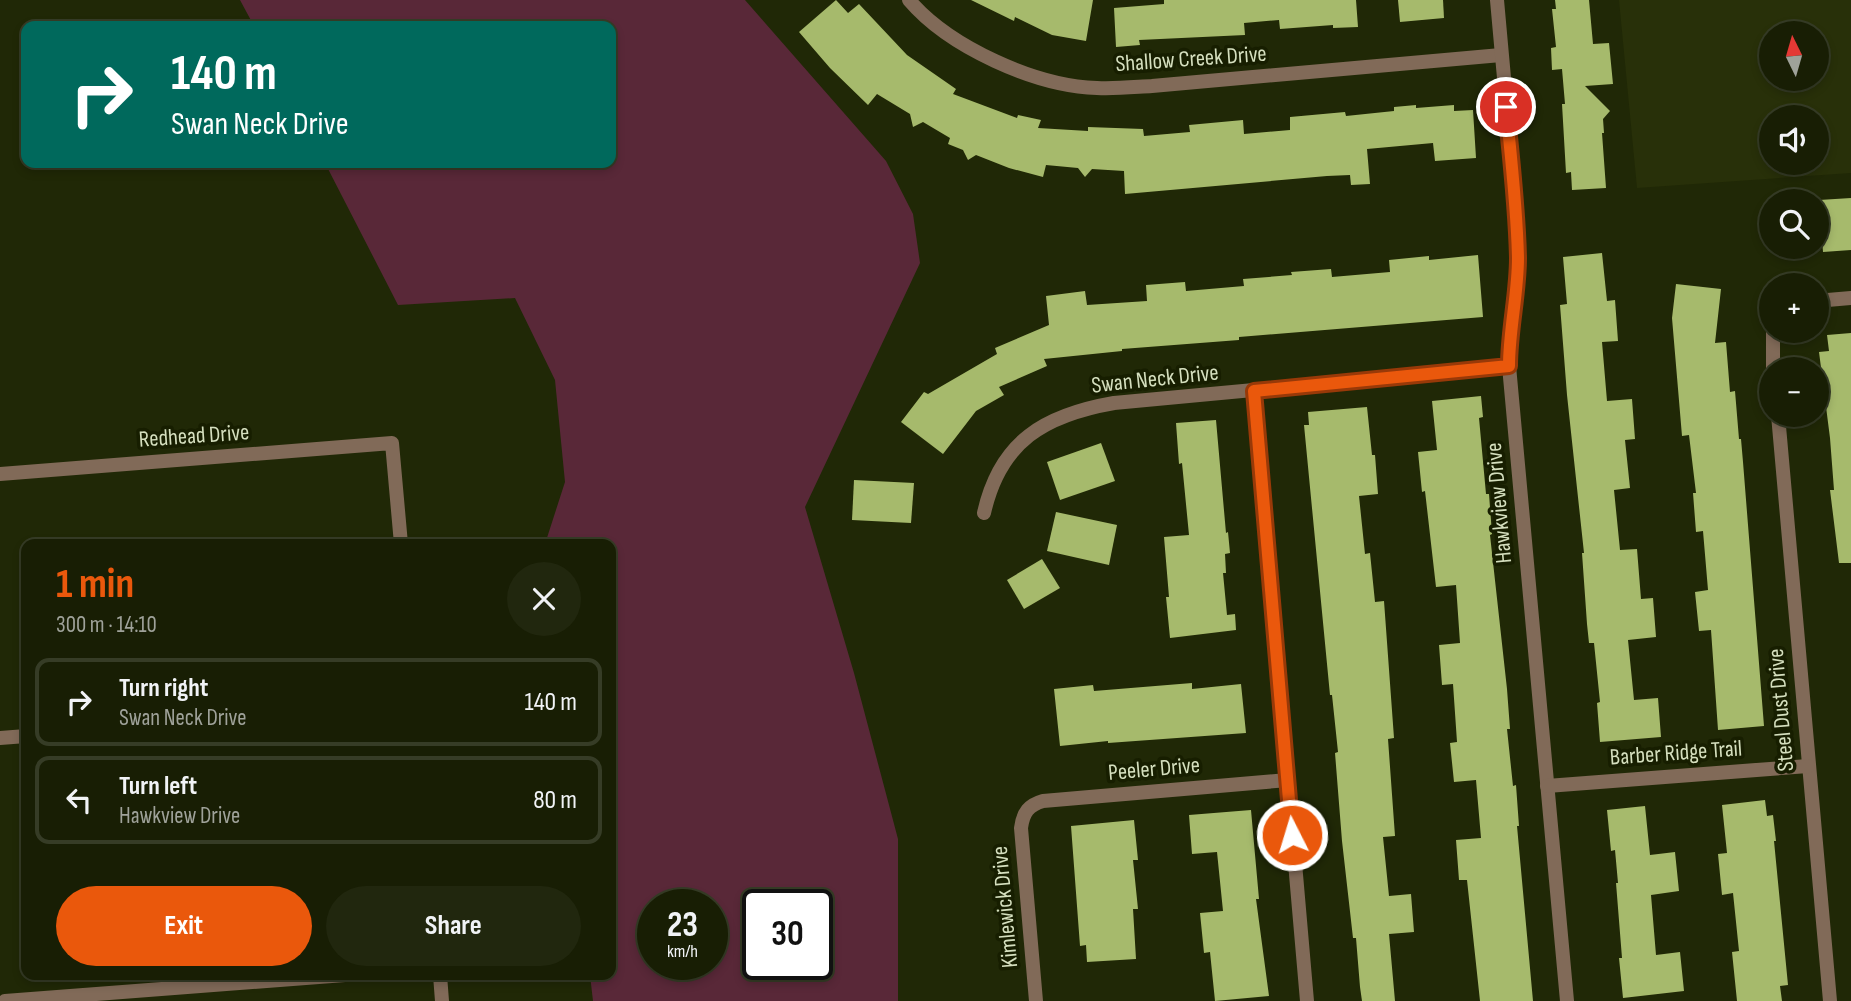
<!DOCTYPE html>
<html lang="en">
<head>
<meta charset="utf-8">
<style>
  :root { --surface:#181e04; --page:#21270e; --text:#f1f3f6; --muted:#9fa29a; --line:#363c26; --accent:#ea580c }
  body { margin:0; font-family:"Sofia Sans Condensed",sans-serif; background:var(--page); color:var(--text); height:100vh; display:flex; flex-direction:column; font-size:26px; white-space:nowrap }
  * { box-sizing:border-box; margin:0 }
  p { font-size:23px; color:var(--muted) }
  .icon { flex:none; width:38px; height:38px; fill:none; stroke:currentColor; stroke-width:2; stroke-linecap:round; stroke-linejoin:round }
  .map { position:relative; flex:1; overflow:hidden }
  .details { position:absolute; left:21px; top:539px; width:595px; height:441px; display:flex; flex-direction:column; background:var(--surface); border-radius:14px; box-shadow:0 4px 10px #0003,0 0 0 2px var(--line) }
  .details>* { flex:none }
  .hud { position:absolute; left:21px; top:21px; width:595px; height:147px; border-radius:14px; box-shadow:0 4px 10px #0003,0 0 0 2px var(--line); background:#00695c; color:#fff; overflow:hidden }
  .needle { width:46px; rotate:355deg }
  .buttons { position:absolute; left:1759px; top:21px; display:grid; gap:14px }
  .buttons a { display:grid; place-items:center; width:70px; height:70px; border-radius:50%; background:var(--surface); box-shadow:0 4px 10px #0003,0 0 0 2px var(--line); font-size:35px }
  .speed { position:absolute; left:637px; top:889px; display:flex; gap:14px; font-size:35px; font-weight:700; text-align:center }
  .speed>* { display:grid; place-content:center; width:91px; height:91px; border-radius:50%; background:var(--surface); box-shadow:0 4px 10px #0003,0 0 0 2px var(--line); line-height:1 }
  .speed small { font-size:18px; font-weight:400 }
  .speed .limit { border:4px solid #111; border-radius:10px; background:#fff; color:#111 }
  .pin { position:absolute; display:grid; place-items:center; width:60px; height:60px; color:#fff; margin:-30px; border:4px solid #fff; border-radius:50%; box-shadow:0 2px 7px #0007 }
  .me { position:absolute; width:77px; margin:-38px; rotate:355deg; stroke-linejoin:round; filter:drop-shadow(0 0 5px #0008) }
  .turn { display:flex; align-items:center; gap:24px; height:147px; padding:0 35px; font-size:32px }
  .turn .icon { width:91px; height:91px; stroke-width:2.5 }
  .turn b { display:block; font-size:49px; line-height:60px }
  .round { display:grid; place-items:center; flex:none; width:74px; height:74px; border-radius:37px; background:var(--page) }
  .summary { display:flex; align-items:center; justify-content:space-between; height:119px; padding:0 35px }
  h1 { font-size:42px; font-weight:700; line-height:52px; color:var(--accent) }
  .action { display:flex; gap:14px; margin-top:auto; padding:14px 35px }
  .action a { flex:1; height:80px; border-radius:42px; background:var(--accent); color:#fff; font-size:28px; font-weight:700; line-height:80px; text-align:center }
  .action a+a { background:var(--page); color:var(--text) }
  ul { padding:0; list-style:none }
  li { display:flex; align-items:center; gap:21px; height:88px; margin:0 14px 10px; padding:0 21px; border:4px solid var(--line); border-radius:14px }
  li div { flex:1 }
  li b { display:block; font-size:26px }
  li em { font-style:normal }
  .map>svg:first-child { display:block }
  .built { fill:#283009; fill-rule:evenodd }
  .green { fill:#592838; fill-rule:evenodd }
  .building { fill:#a6ba6c }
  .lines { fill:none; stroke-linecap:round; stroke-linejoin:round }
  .street { stroke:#816a58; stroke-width:14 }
  .route-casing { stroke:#983908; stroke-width:18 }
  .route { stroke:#ea580c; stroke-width:12 }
  .labels { text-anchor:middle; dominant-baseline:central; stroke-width:7; stroke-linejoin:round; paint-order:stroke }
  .street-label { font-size:23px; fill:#d5dfbe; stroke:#171e00 }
</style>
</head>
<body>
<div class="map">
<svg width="1851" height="1001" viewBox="0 0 1851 1001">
  <rect width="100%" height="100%" fill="#202806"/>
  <path class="built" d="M1619 0H1851V173L1637 188ZM1771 33H1816V79H1771ZM1816 117V163H1771V117Z"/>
  <path class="green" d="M240 0H745L886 161 913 214 920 263 805 507 854 673 898 839V1001H593L590 975H611V544H545L565 482 555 380 515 298 398 305 325 163H611V26H254ZM653 905H712V964H653ZM758 905H817V964H758Z"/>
  <g class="building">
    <path d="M836 0 848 13 859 4 907 55 956 89 953 94 1017 118 1018 115 1041 120 1038 128 1088 131V127L1143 129 1144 136 1190 132 1189 125 1243 120 1244 134 1290 130V117L1345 112 1346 116 1394 111V107L1416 105V108L1454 105V111L1473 110 1476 158 1435 161 1433 143 1367 149 1370 184 1351 185 1350 175 1327 176 1125 194 1124 171 1092 169 1085 177 1078 168 1046 165 1043 177 1009 168 976 155 968 160 963 150 948 144 950 138 923 122 913 127 910 114 877 94 868 105 830 68 799 32Z"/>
    <path d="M971 0H1093L1086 41 1052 35 1015 17 1014 21Z"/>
    <path d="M1164 0H1356L1358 27 1333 28V25L1280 29 1279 20 1244 23 1245 35 1139 40 1140 45 1116 47 1114 8 1164 4Z"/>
    <path d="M1398 0H1443L1444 18 1400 22Z"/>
    <path d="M1555 0H1589L1593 44 1609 43 1613 84 1585 86 1610 111 1603 119 1604 133H1602L1606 188 1572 190 1571 172 1566 173 1562 104H1565L1562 69 1552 70 1551 48 1556 47 1552 9H1556Z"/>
    <path d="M1851 198V250L1823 252 1819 200Z"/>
    <path d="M1602 253 1607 301 1615 300 1618 341 1602 342 1607 401 1632 399 1635 439 1625 440 1630 488 1614 490 1620 550 1637 549 1641 599 1653 598 1656 637 1628 640 1634 700 1658 698 1661 737 1600 742 1597 703 1600 702 1594 643H1589L1587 624 1582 553H1584L1567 395 1560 305 1567 304 1563 257Z"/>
    <path d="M1478 255 1483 317 1239 337V340L1122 349V351L1044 359 1047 366 999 387 1004 395 976 411 943 454 901 422 924 392 928 394 997 354 995 348 1049 325 1046 296 1085 291 1087 305 1147 301 1146 285 1185 282 1186 291 1244 286 1243 279 1292 275 1291 272 1331 269 1332 277 1390 272 1389 260 1429 256V260Z"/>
    <path d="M1676 284 1721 289 1715 343 1726 342 1730 392 1735 391 1739 439H1741L1743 462 1764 726 1718 730 1711 630 1699 631 1695 592 1708 590 1703 531 1696 532 1693 493H1696L1689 435 1682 436 1672 318Z"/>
    <path d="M1851 333V563H1839L1830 490H1834L1830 438 1819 352 1829 351 1827 335Z"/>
    <path d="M1481 396 1483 417 1479 418 1486 494H1489L1492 534 1490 535 1507 689 1510 729H1507L1513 786 1516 785 1519 826H1517L1533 1001H1480L1467 880H1459L1456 840 1481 838 1476 780 1454 782 1450 743 1457 742 1453 684 1442 685 1439 645 1460 643 1456 585 1436 587 1425 491 1422 492 1418 452 1437 450 1432 401Z"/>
    <path d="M1367 407 1372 455H1375L1378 494 1359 496 1365 554 1370 553 1375 602 1384 601 1394 738 1388 739 1395 836 1383 837 1389 896 1411 894 1414 932 1389 934 1395 1001H1362L1360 987 1356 938H1353L1342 841 1335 753 1338 752 1332 695H1330L1304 425H1309L1308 412Z"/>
    <path d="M1216 420 1226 533 1228 532 1230 553 1225 554 1226 573H1223L1227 615 1235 614 1236 630 1170 638 1166 597H1169L1164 537 1189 535 1182 463 1179 464 1176 423Z"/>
    <path d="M1101 443 1115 481 1060 500 1047 462Z"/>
    <path d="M854 480 914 483 911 523 852 520Z"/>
    <path d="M1056 512 1117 525 1109 565 1047 551Z"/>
    <path d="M1042 559 1060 588 1024 609 1007 580Z"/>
    <path d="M1192 683V689L1241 684 1246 733 1108 743V741L1060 746 1054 689 1093 685 1094 691Z"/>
    <path d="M1765 800 1767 816 1773 815 1776 841H1774L1788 985 1780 986 1782 1001H1737L1732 952 1739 951 1733 893 1722 895 1718 854 1727 853 1722 805Z"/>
    <path d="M1645 806 1650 855 1675 852 1679 891 1651 895 1656 955 1680 952 1684 991 1623 998 1619 958H1622L1616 883H1618L1615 850 1611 851 1607 810Z"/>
    <path d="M1251 810 1259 899H1256L1269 996 1215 1001 1210 952 1204 953 1200 913 1223 911 1217 852 1192 854 1189 815Z"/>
    <path d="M1134 820 1138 860H1133L1138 909H1133L1136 959 1087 962 1086 945 1080 946 1071 826Z"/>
  </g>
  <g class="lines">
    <g class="street">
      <path d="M909 0C949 47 1035 86 1097 88 1115 89 1134 87 1152 86L1501 55"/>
      <path d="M1497 0 1516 211 1518 262 1509 340V366L1567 1001"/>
      <path d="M1816 301 1851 298"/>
      <path d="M1773 331V369"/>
      <path d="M1254 391 1307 1001"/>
      <path d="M1778 415 1830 1001"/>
      <path d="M0 474 392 443 401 544"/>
      <path d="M984 513C1000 441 1045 415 1114 403L1509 366"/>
      <path d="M0 738 26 736"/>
      <path d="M1547 786 1808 766"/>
      <path d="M440 975 442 1001"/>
      <path d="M5 1001 345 975"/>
      <path d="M1036 1001 1021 828C1023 812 1029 805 1043 801L1288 780"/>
    </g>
  </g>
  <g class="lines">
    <defs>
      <path id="route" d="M1292 835 1254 391 1509 366C1509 330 1518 294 1518 258 1517 208 1511 158 1506 107"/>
    </defs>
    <use href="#route" class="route-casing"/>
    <use href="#route" class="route"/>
  </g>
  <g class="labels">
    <g class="street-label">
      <text transform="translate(1191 59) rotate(-4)">Shallow Creek Drive</text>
      <text transform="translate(1155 379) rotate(-6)">Swan Neck Drive</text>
      <text transform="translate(194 436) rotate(-4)">Redhead Drive</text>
      <text transform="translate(1499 503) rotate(-95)">Hawkview Drive</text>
      <text transform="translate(1781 710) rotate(-95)">Steel Dust Drive</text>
      <text transform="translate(1676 753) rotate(-4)">Barber Ridge Trail</text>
      <text transform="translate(1154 769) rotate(-5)">Peeler Drive</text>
      <text transform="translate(1005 907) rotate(-95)">Kimlewick Drive</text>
    </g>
  </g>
</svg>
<div class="buttons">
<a><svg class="needle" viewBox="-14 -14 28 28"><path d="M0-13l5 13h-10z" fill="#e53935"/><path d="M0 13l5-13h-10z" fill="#9fa29a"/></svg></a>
<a><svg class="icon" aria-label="sound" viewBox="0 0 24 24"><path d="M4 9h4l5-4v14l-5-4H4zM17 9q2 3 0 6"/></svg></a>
<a><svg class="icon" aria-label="search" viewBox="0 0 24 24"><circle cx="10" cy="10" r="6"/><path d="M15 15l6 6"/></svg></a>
<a>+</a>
<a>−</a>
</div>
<div class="speed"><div>23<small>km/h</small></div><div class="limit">30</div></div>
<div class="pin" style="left:1506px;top:107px;background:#d93025"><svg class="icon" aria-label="arrive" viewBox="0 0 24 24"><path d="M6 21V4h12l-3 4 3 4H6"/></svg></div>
<svg class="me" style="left:1292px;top:835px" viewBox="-20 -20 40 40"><circle r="17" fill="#ea580c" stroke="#fff" stroke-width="3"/><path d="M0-11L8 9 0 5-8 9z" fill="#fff"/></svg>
<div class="hud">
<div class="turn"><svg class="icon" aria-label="right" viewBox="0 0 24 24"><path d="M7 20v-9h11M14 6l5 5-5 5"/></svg><div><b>140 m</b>Swan Neck Drive</div></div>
</div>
<section class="details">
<div class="summary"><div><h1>1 min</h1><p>300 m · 14:10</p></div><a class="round"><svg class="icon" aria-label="close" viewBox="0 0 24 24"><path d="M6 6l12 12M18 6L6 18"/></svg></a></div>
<ul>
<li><svg class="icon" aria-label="right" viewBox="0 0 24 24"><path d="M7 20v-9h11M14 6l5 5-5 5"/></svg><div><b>Turn right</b><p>Swan Neck Drive</p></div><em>140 m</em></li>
<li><svg class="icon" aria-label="left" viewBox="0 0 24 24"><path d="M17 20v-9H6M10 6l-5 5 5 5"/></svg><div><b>Turn left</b><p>Hawkview Drive</p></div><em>80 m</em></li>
</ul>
<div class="action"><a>Exit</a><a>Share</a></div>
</section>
</div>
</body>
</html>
